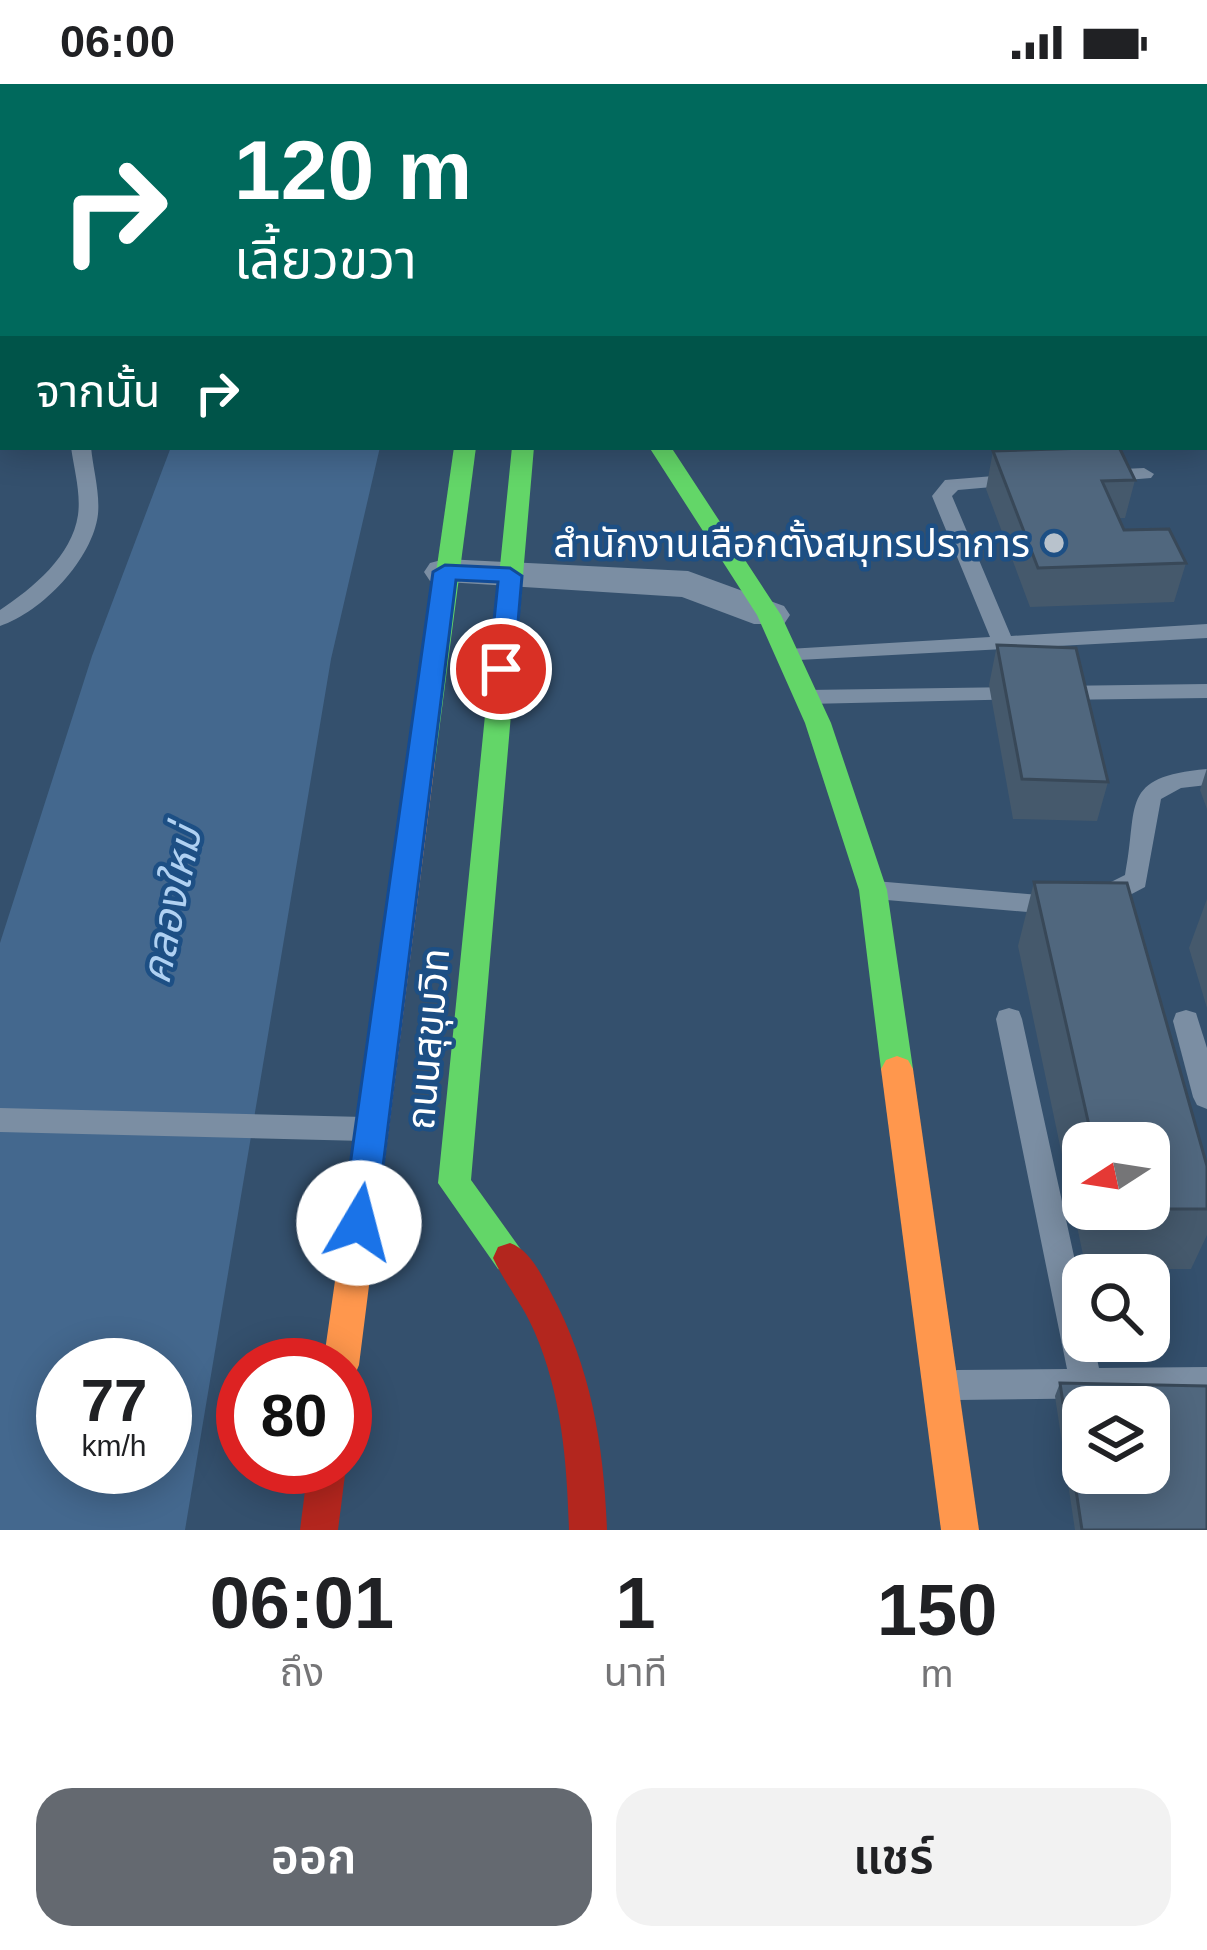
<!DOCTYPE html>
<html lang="th">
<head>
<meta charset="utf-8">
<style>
  :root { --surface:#fff; --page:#f2f2f2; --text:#202124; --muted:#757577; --accent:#646970 }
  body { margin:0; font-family:Helvetica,"Noto Sans Thai",sans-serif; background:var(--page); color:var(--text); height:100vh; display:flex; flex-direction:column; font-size:45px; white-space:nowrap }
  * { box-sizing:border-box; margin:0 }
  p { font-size:39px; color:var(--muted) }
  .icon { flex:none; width:66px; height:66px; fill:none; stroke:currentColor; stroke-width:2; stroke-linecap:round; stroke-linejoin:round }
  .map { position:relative; height:1446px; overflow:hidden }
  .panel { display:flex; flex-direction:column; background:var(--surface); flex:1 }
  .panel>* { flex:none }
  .top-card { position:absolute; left:0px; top:0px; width:1209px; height:366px; box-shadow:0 6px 30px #0003; background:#00695c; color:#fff; overflow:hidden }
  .needle { width:78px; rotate:258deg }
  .fabs { position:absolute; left:1062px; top:1038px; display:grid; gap:24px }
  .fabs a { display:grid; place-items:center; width:108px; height:108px; border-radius:24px; background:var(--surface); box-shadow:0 6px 30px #0003; font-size:60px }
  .speed { position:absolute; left:36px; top:1254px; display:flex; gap:24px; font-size:60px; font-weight:700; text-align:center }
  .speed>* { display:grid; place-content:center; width:156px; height:156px; border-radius:50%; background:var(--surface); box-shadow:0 6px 30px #0003; line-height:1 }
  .speed small { font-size:30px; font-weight:400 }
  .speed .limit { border:18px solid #d22; background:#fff; color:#111 }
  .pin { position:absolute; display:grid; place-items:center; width:102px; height:102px; color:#fff; margin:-51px; border:6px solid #fff; border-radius:50%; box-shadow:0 3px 12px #0007 }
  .me { position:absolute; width:132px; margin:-66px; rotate:8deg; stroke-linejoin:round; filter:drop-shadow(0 0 9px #0008) }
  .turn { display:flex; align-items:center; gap:42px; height:252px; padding:0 36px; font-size:54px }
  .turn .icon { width:156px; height:156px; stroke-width:2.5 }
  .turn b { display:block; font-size:84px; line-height:102px }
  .then { display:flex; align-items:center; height:114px; padding:0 36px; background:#0003; gap:24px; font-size:45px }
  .eta { display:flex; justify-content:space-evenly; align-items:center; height:204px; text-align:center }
  .eta b { font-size:72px; font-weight:600; line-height:84px }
  .primary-button { display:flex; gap:24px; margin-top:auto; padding:24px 36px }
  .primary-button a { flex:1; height:138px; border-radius:36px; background:var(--accent); color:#fff; font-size:48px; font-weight:600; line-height:138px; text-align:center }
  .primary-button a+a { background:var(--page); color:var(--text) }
  .status { display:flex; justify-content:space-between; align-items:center; height:84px; padding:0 60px; background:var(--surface); direction:ltr }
  .status svg { height:33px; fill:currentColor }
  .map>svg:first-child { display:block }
  .water { fill:#44688e; fill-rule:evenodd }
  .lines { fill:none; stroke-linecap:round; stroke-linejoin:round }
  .lane { fill:#7b8ea3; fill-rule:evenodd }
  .street { fill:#7b8ea3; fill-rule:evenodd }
  .fast { fill:#63d668; fill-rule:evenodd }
  .slow { fill:#ff974d; fill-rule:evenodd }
  .jam { fill:#b3261e; fill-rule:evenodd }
  .wall { fill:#45596c; fill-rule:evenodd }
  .building { fill:#50677e; stroke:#384858; stroke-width:3; fill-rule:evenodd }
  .route { fill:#1a73e8; stroke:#114b97; stroke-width:3 }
  .poi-dot { fill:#b8c2cc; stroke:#1d4f84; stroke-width:4.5 }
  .labels { text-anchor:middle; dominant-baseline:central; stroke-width:9; stroke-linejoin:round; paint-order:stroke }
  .poi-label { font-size:39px; fill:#fff; stroke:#1d4f84; text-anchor:end }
  .street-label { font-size:39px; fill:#fff; stroke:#1d4f84 }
  .water-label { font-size:42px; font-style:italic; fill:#b0d1f2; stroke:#1d4f84 }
</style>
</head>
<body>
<div class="status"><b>06:00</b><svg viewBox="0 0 49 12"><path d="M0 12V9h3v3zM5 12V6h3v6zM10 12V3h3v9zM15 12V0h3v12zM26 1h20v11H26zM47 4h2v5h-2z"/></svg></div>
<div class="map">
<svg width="1207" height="1446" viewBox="0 0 1207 1446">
  <rect width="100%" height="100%" fill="#34506d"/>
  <path class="water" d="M171 363H380L331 575 185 1446H0V859L92 572ZM63 1281H165V1383H63Z"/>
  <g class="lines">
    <g class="lane">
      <path d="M281 0H295L280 3Z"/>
      <rect x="685" y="0" width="14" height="3"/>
      <path d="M861 0H875L876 3H862Z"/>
      <path d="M971 0H985L986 3H972Z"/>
      <path d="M1045 0H1059L1060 3H1046Z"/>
      <path d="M1165 0H1179L1181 3H1167Z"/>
      <rect x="0" y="144" width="3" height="10"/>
      <path d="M71 363H91C93 385 100 408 98 430 93 475 42 528 0 542V526C33 504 72 472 78 431 81 409 74 385 71 363Z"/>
      <path d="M1144 384 1154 390 1151 394 1102 398 1092 392 1102 386Z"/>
      <path d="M1019 390 1029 396 1026 400 958 406 952 412 1011 552 1207 540V554L780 577 777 572 788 565 990 553 932 412 945 396Z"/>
      <path d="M1207 600V614L1055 616 1044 609 1055 602Z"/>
      <path d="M1020 603 1028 605 1031 610 1028 615 807 620 796 613 807 606Z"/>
      <path d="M1207 685V701L1181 704 1161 715 1145 803 1111 821H1093L1089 814 1093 807 1125 791C1139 721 1118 693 1207 685Z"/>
      <path d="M875 797 1062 813 1071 815 1075 822 1071 829 1062 831 875 815 866 813 862 806 866 799Z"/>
      <path d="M1009 924 1019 927 1022 935 1083 1213V1257H1093L1099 1284 1207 1283V1313L957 1316 946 1312 941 1301 946 1290 957 1286 1067 1285 996 935 999 927Z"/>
      <path d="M1186 926 1196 929 1207 964V1025L1197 1021 1193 1013 1173 937 1176 929Z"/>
      <path d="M0 1024 364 1033 374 1037 378 1045 374 1053 364 1057 0 1048Z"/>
    </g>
    <g class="street">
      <rect x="1206" y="132" width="1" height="20"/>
      <path d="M445 475 688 487 784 522 790 531 784 540H754L682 513 430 497 424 488 430 479Z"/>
    </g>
    <g class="fast">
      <rect x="512" y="0" width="16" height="3"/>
      <path d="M454 363H476L435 678 422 687 409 678Z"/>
      <path d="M512 363H534L471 1096 527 1174 522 1185 510 1189 498 1185 438 1099Z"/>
      <path d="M649 363H671L781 531 831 639 887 806 913 985 908 994 897 998 886 994 881 985 859 806 805 639 757 531Z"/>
    </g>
    <g class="slow">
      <path d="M422 669 435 678 359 1281 354 1293 345 1296V1281H323L409 678Z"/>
      <path d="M897 972 908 976 913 985 979 1446H941L881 985 886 976Z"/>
    </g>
    <g class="jam">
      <path d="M510 1159C530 1166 541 1190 551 1209 591 1283 604 1362 607 1446H569C567 1379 562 1312 535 1249 524 1222 505 1200 493 1174L498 1163Z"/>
      <path d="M345 1381 346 1383 338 1446H300L308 1383Z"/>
    </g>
  </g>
  <g class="wall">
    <path d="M993 367 1135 396 1125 434H1118L1124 446 1186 479 1174 518 1030 523 986 405Z"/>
    <path d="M997 561 1108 698 1097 737 1013 735 989 601Z"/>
    <path d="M1207 684V725L1200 706Z"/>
    <path d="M1034 798 1207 1125V1151L1191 1185H1086L1018 862ZM1083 1059H1149V1125H1083Z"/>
    <path d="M1207 815V924L1189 864Z"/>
    <path d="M1060 1299 1207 1446H1075L1055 1312Z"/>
  </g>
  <g class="building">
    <path d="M1119 363 1135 396 1102 397 1124 446 1169 445 1186 479 1038 484 993 367Z"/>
    <path d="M997 561 1076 564 1108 698 1022 695Z"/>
    <path d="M1034 798 1127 799 1207 1082V1125H1149V1059H1093Z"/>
    <path d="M1060 1299 1207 1302V1446H1082ZM1083 1323H1149V1389H1083Z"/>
  </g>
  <path class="route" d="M445 481 510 484 522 492 514 585 501 593 489 585 498 498 456 496 376 1139 371 1150 359 1154 347 1150 342 1139 433 488Z"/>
  <circle class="poi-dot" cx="1054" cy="459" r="12"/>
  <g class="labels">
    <g class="poi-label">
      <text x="1030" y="459">สำนักงานเลือกตั้งสมุทรปราการ</text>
    </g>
    <g class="street-label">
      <text transform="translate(428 955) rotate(-85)">ถนนสุขุมวิท</text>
    </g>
    <g class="water-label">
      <text transform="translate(171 821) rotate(-78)">คลองใหม่</text>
    </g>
  </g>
</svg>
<div class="fabs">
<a><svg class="needle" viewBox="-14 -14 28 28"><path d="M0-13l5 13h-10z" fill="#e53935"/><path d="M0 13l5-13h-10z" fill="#757577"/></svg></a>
<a><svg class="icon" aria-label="search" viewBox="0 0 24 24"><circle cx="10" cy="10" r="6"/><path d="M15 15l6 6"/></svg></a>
<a><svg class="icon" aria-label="layers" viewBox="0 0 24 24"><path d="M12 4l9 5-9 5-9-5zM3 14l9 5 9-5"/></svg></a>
</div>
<div class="speed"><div>77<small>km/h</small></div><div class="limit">80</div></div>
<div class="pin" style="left:501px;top:585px;background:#d93025"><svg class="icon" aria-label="arrive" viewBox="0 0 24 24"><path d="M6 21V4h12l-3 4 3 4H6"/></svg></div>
<svg class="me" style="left:359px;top:1139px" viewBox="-20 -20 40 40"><circle r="19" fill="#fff"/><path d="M0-13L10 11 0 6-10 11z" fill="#1a73e8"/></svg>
<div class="top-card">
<div class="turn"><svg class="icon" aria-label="right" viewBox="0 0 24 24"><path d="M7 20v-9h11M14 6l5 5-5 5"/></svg><div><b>120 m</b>เลี้ยวขวา</div></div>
<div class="then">จากนั้น<svg class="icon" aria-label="right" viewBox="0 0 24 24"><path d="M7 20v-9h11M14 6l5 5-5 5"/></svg></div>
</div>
</div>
<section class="panel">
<div class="eta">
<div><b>06:01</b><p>ถึง</p></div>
<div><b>1</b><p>นาที</p></div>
<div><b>150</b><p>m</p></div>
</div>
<div class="primary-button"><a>ออก</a><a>แชร์</a></div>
</section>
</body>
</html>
